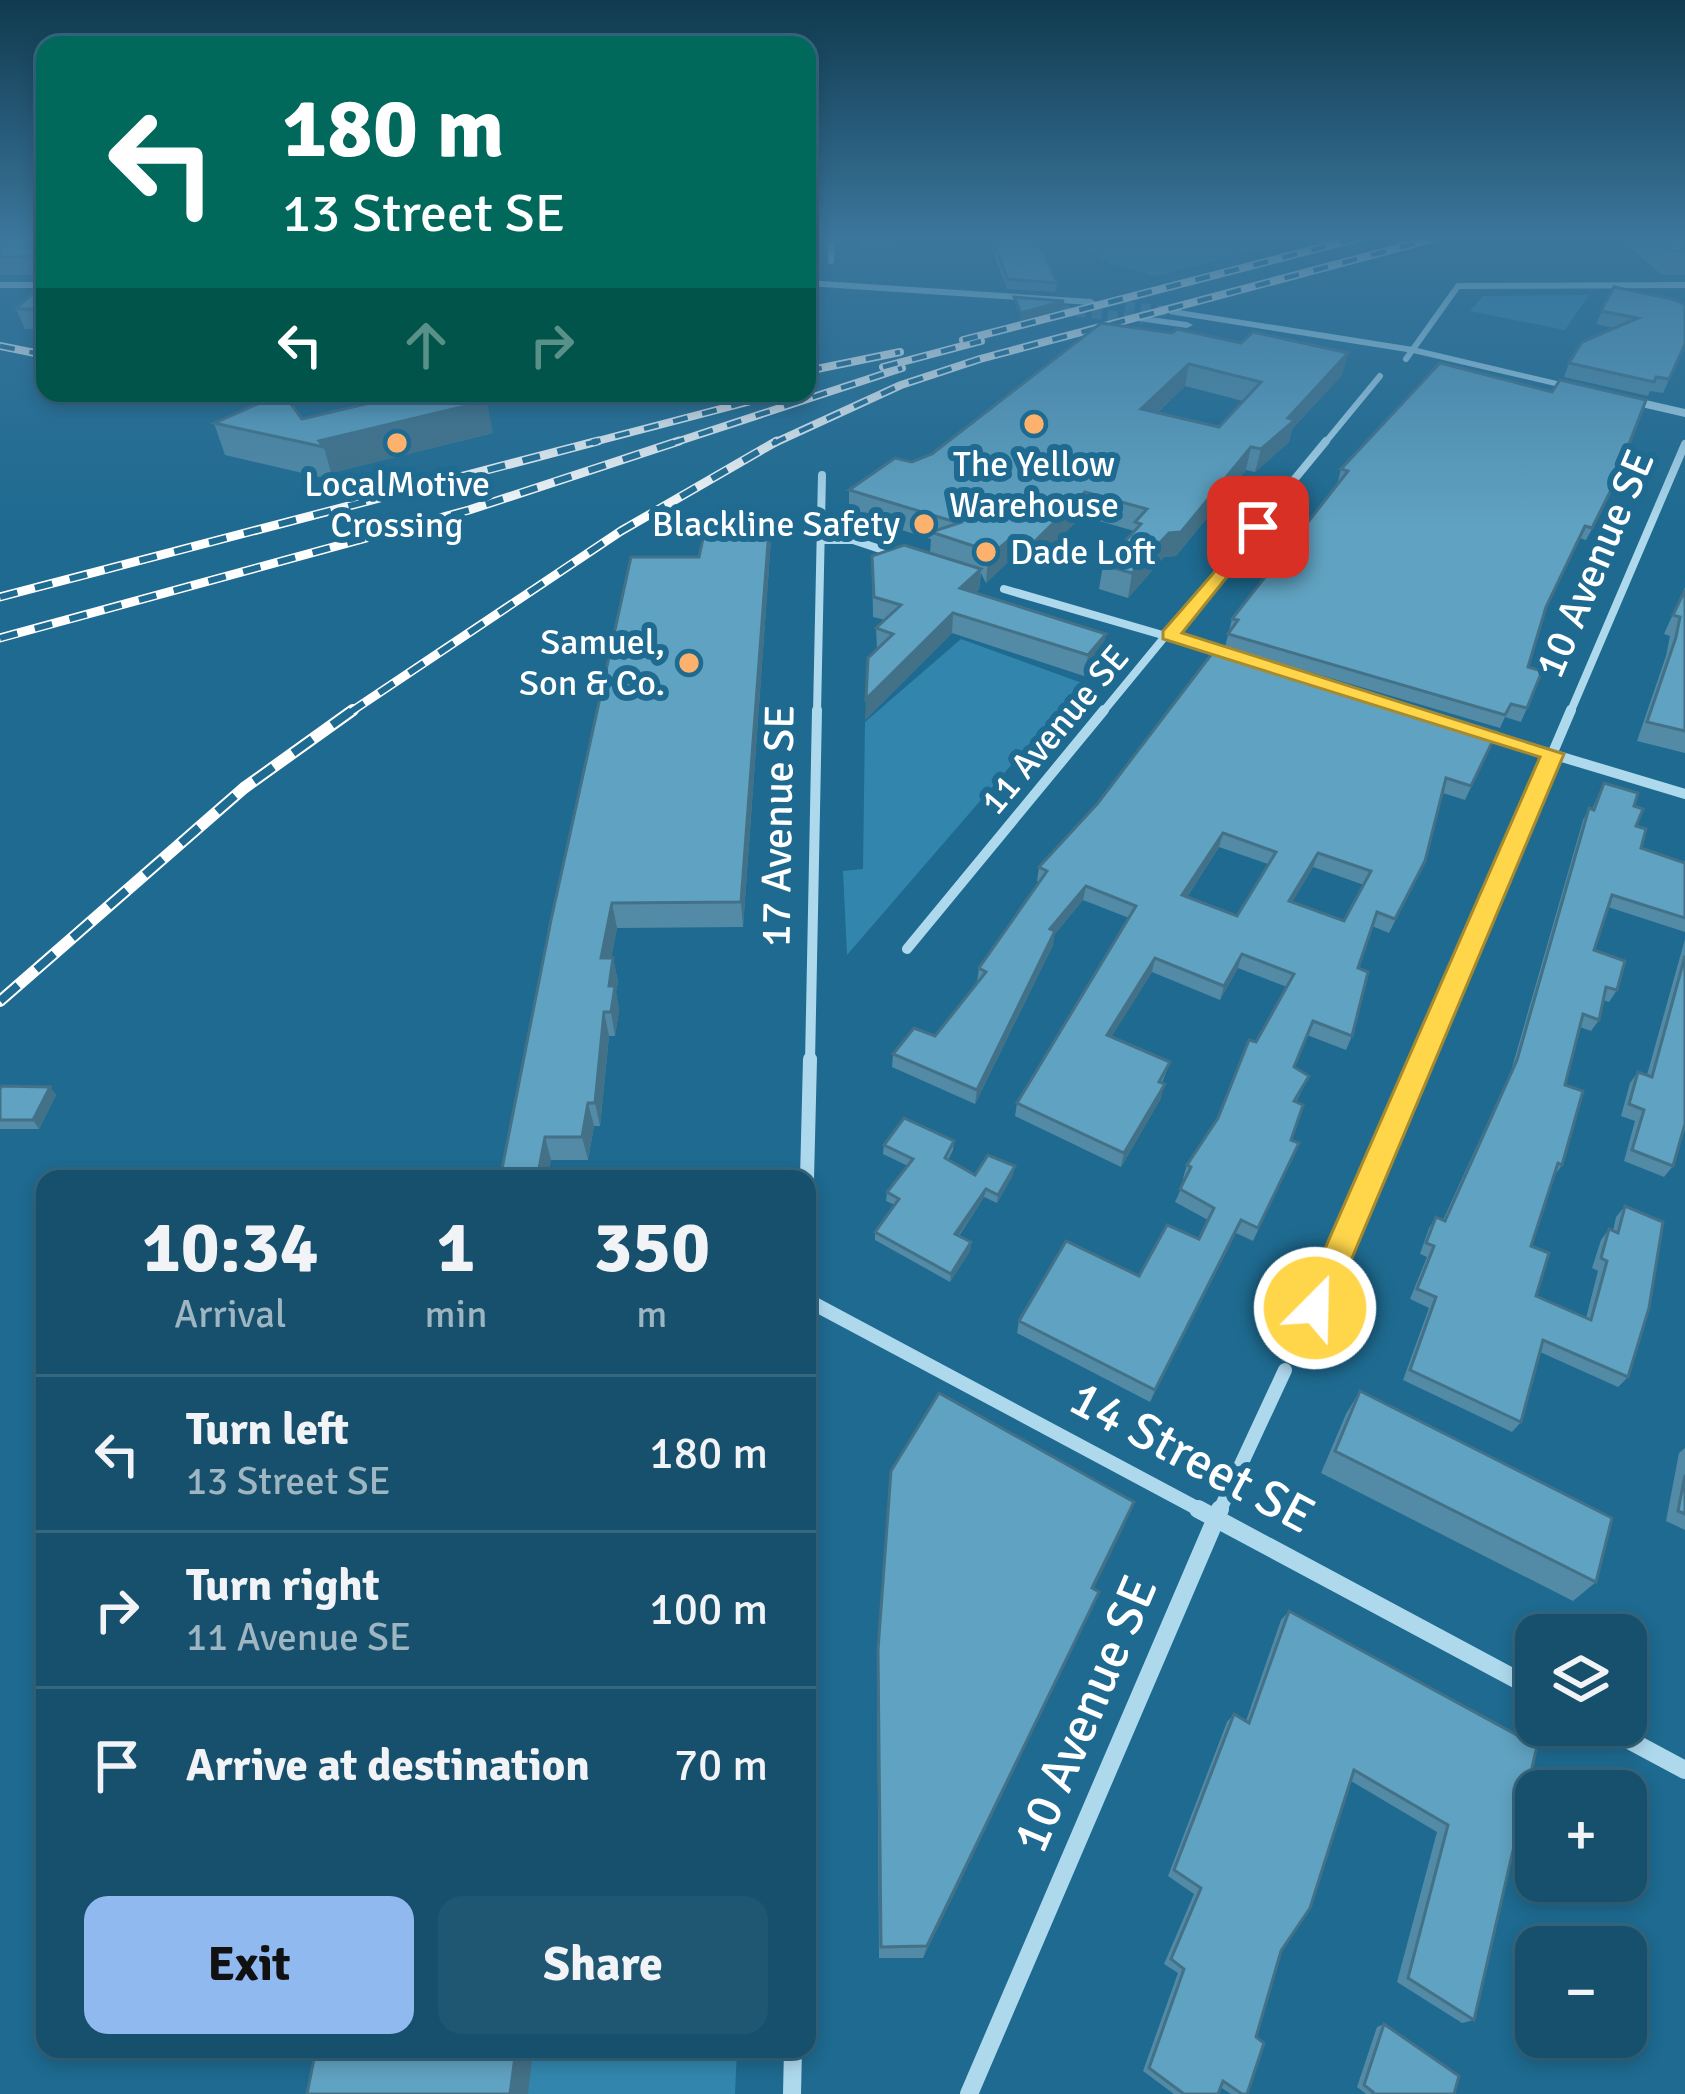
<!DOCTYPE html>
<html lang="en">
<head>
<meta charset="utf-8">
<style>
  :root { --surface:#16506c; --page:#1f5772; --text:#f1f3f6; --muted:#9eb5c2; --line:#35677f; --accent:#90b9f0 }
  body { margin:0; font-family:Signika,sans-serif; background:var(--page); color:var(--text); height:100vh; display:flex; flex-direction:column; font-size:45px; white-space:nowrap }
  * { box-sizing:border-box; margin:0 }
  p { font-size:39px; color:var(--muted) }
  .icon { flex:none; width:66px; height:66px; fill:none; stroke:currentColor; stroke-width:2; stroke-linecap:round; stroke-linejoin:round }
  .map { position:relative; flex:1; overflow:hidden }
  .drawer { position:absolute; left:36px; top:1170px; width:780px; height:888px; display:flex; flex-direction:column; background:var(--surface); border-radius:24px; box-shadow:0 6px 18px #0003,0 0 0 3px var(--line) }
  .drawer>* { flex:none }
  .banner { position:absolute; left:36px; top:36px; width:780px; height:366px; border-radius:24px; box-shadow:0 6px 18px #0003,0 0 0 3px var(--line); background:#00695c; color:#fff; overflow:hidden }
  .tools { position:absolute; left:1515px; top:1614px; display:grid; gap:24px }
  .tools a { display:grid; place-items:center; width:132px; height:132px; border-radius:24px; background:var(--surface); box-shadow:0 6px 18px #0003,0 0 0 3px var(--line); font-size:60px }
  .pin { position:absolute; display:grid; place-items:center; width:102px; height:102px; color:#fff; margin:-51px; border-radius:24px; box-shadow:0 6px 18px #0006 }
  .me { position:absolute; width:132px; margin:-66px; rotate:23deg; stroke-linejoin:round; filter:drop-shadow(0 0 9px #0008) }
  .turn { display:flex; align-items:center; gap:42px; height:252px; padding:0 48px; font-size:54px }
  .turn .icon { width:156px; height:156px; stroke-width:2.5 }
  .turn b { display:block; font-size:84px; line-height:102px }
  .lanes { display:flex; align-items:center; height:114px; padding:0 48px; background:#0003; justify-content:center; gap:60px; direction:ltr }
  .lanes .off { opacity:.35 }
  .eta { display:flex; justify-content:space-evenly; align-items:center; height:204px; text-align:center }
  .eta b { font-size:72px; font-weight:700; line-height:84px }
  .primary-button { display:flex; gap:24px; margin-top:auto; padding:24px 48px }
  .primary-button a { flex:1; height:138px; border-radius:24px; background:var(--accent); color:#111; font-size:48px; font-weight:700; line-height:138px; text-align:center }
  .primary-button a+a { background:var(--page); color:var(--text) }
  ul { padding:0; list-style:none }
  li { display:flex; align-items:center; gap:36px; height:156px; padding:0 48px; border-top:3px solid var(--line) }
  li div { flex:1 }
  li b { display:block; font-size:45px }
  li em { font-style:normal }
  .map>svg:first-child { display:block }
  .green { fill:#3286ad }
  .lines { fill:none; stroke-linecap:round; stroke-linejoin:round }
  .tertiary-tunnel { stroke:#4080a1; stroke-width:10; stroke-dasharray:10 6; stroke-linecap:butt }
  .minor-far4 { stroke:#aed9ed; stroke-width:6 }
  .minor-far3 { stroke:#aed9ed; stroke-width:8 }
  .minor-far2 { stroke:#aed9ed; stroke-width:10 }
  .minor-far1 { stroke:#aed9ed; stroke-width:14 }
  .minor { stroke:#aed9ed; stroke-width:18 }
  .tertiary { fill:#aed9ed; fill-rule:evenodd }
  .rail-far2-casing { stroke:#fff; stroke-width:8 }
  .rail-far1-casing { stroke:#fff; stroke-width:9 }
  .rail-casing { stroke:#fff; stroke-width:12 }
  .rail-far2 { stroke:#1e6a90; stroke-width:4.5; stroke-dasharray:15; stroke-linecap:butt }
  .rail-far1 { stroke:#1e6a90; stroke-width:6; stroke-dasharray:18; stroke-linecap:butt }
  .rail { stroke:#1e6a90; stroke-width:8; stroke-dasharray:24; stroke-linecap:butt }
  .wall { fill:#538ba6; fill-rule:evenodd }
  .shaded-wall { fill:#437187 }
  .building { fill:#60a2c1; stroke:#437187; stroke-width:3; fill-rule:evenodd }
  .route { fill:#ffd54a; stroke:#a68a30; stroke-width:3 }
  .poi-dot { fill:#fcb26d; stroke:#1e6a90; stroke-width:4.5 }
  .labels { text-anchor:middle; dominant-baseline:central; stroke-width:12; stroke-linejoin:round; paint-order:stroke }
  .far-poi-label { font-size:36px; fill:#fff; stroke:#1e6a90 }
  .far-street-label { font-size:36px; fill:#fff; stroke:#1e6a90 }
  .street-label { font-size:42px; fill:#fff; stroke:#1e6a90 }
  .near-street-label { font-size:51px; fill:#fff; stroke:#1e6a90 }
</style>
</head>
<body>
<div class="map">
<svg width="1685" height="2094" viewBox="0 0 1685 2094">
  <rect width="100%" height="100%" fill="#1e6a90"/>
  <g class="green">
    <path d="M1110 235H1314L1155 276 1110 263 1082 246 1206 244 1208 240Z"/>
    <path d="M1589 295 1565 330 1470 311 1483 296Z"/>
    <path d="M961 639 1082 683 847 955 843 871 863 869 865 722Z"/>
    <path d="M328 2049H737L735 2094H319Z"/>
  </g>
  <g class="lines">
    <g class="tertiary-tunnel">
      <path d="M1125 306 1173 312"/>
      <path d="M1060 310 1143 319"/>
    </g>
    <g class="minor-far4">
      <path d="M831 261 832 235"/>
      <path d="M1406 359 1458 286 1685 285"/>
      <path d="M1324 444 1380 376"/>
    </g>
    <g class="minor-far3">
      <path d="M821 540H853L901 556"/>
      <path d="M1004 589 1228 654"/>
      <path d="M817 713 822 475"/>
      <path d="M1102 713 1326 441"/>
      <path d="M1570 713 1685 444"/>
    </g>
    <g class="minor-far2">
      <path d="M1482 733 1685 794"/>
      <path d="M907 949 1104 710"/>
      <path d="M810 1062 817 710"/>
      <path d="M1421 1062 1571 710"/>
    </g>
    <g class="minor-far1">
      <path d="M807 1179 810 1059"/>
      <path d="M807 1300 1204 1512"/>
      <path d="M1315 1308 1422 1059"/>
      <path d="M1219 1512 1285 1370"/>
    </g>
    <g class="minor">
      <path d="M1198 1509 1536 1690"/>
      <path d="M1601 1725 1685 1770"/>
      <path d="M792 2094 793 2049"/>
      <path d="M969 2094 1220 1509"/>
    </g>
    <g class="tertiary">
      <path d="M807 280 1091 299 1096 302 1091 305 807 286Z"/>
      <rect x="0" y="282" width="45" height="6"/>
      <path d="M1173 309 1413 347 1591 389 1585 393 1413 353 1169 314Z"/>
      <path d="M1143 316 1187 322 1193 325 1187 328 1139 321V317Z"/>
      <path d="M1615 393 1685 409V417L1611 400 1609 397Z"/>
    </g>
    <defs>
      <g id="rail-far2">
        <path d="M963 340 1370 235"/>
        <path d="M0 346 45 355"/>
        <path d="M883 367 981 341"/>
        <path d="M807 371 900 352"/>
        <path d="M366 393H622"/>
        <path d="M586 444 755 400"/>
        <path d="M670 444 902 368"/>
        <path d="M772 444 901 385 980 359 1447 235"/>
      </g>
      <g id="rail-far1">
        <path d="M0 597 598 441"/>
        <path d="M0 638 469 510 679 441"/>
        <path d="M349 713 621 531 777 441"/>
      </g>
      <path id="rail" d="M0 1001 244 788 353 710"/>
    </defs>
    <use href="#rail-far2" class="rail-far2-casing"/>
    <use href="#rail-far1" class="rail-far1-casing"/>
    <use href="#rail" class="rail-casing"/>
    <use href="#rail-far2" class="rail-far2"/>
    <use href="#rail-far1" class="rail-far1"/>
    <use href="#rail" class="rail"/>
  </g>
  <g class="wall">
    <rect x="0" y="235" width="45" height="40"/>
    <path d="M858 235H897V246L862 247Z"/>
    <path d="M961 235H1097L1096 239 1038 241 1057 283 1055 292 1007 289 988 239H963Z"/>
    <path d="M1627 235H1685V275H1662L1624 242Z"/>
    <path d="M45 282V329H25L16 309Z"/>
    <path d="M1614 287 1685 344 1663 393 1650 391 1648 396 1564 377 1569 363 1615 328 1596 324Z"/>
    <path d="M1241 343 1348 353 1342 375 1292 429 1289 442 1255 472 1246 470 1176 556 1164 557 1128 598 1099 589 1103 565 1134 531 1082 516 1028 569 1007 563 986 583 981 573 979 589 975 593 1103 654 1084 676 952 633 865 720 877 649 876 628 885 620 873 617 872 556 930 553 931 539 849 514V490L912 462ZM1185 386 1243 401 1219 427 1157 413Z"/>
    <path d="M302 419 493 433 331 473 333 480 225 455 214 423Z"/>
    <path d="M1341 469 1607 501 1586 540 1580 538 1545 610 1528 667 1527 708 1521 722 1505 717 1500 728 1225 647 1232 619 1340 482 1338 481Z"/>
    <path d="M771 539 743 927 617 928 611 958H613L618 982 616 992 619 1010 615 1036H609L600 1126H594L588 1160H551L500 1179 699 557Z"/>
    <path d="M1685 587V753L1637 741 1666 656 1670 636 1664 634Z"/>
    <path d="M1497 732 1465 800 1443 793 1425 861 1389 933 1372 926 1358 968 1352 1036 1346 1050 1307 1035 1294 1067 1309 1076 1296 1102 1291 1140 1299 1143 1253 1241 1236 1233 1150 1402 1017 1333 1019 1321 1139 1276 1199 1239 1208 1220 1175 1202 1185 1180 1183 1178 1187 1165 1218 1118 1256 1042 1287 987 1238 968 1220 1000 1152 972 1111 1037 1170 1062 1162 1083 1161 1098 1121 1167 1015 1116 1017 1103 1129 918 1083 900 1054 935 1053 945 975 1104 892 1067 893 1054 935 1036 977 982 979 968 1039 882 1037 881 1039 867ZM1219 847 1268 864 1237 916 1187 897ZM1313 867 1364 885 1344 921 1292 902Z"/>
    <path d="M1604 783 1634 806 1641 848 1685 863V932L1608 907 1594 950 1617 990 1609 1002 1603 1000 1599 1020 1591 1031 1580 1027 1565 1085 1562 1165 1554 1176 1531 1246 1536 1296 1586 1318 1598 1271 1592 1268 1601 1240 1609 1229 1613 1231 1616 1217 1625 1206 1628 1377 1618 1387 1540 1352 1521 1422 1512 1432 1403 1380 1429 1308 1410 1299 1427 1257 1420 1254 1429 1228 1436 1217 1443 1220 1511 1071 1583 820 1589 808 1592 809Z"/>
    <path d="M1685 939V1124L1673 1166 1664 1177 1624 1161 1635 1121 1621 1116 1630 1083 1638 1072 1647 1075Z"/>
    <path d="M50 1087 56 1095 39 1129H0V1089Z"/>
    <path d="M954 1141 953 1150 948 1160 975 1175H1013L997 1203 984 1197 959 1236 971 1242 970 1251 950 1282 875 1240V1232L895 1205 886 1201 887 1192 908 1166 883 1154 884 1145Z"/>
    <path d="M1360 1391 1596 1582 1573 1601 1321 1473 1346 1414Z"/>
    <path d="M1685 1448V1530L1666 1521 1679 1453Z"/>
    <path d="M1134 1502 1093 1589 1088 1617 923 1958H879L877 1673 878 1650Z"/>
    <path d="M1289 1611 1537 1746 1474 2020 1462 2023 1397 1982 1437 1832 1351 1781 1281 1951 1256 2037 1247 2094H1231L1220 2087 1218 2094H1174L1143 2071 1178 1973 1164 1964 1194 1894 1168 1876 1227 1722 1234 1714 1246 1721 1281 1620Z"/>
    <path d="M1384 2024 1454 2094H1366L1357 2087 1377 2027Z"/>
  </g>
  <g class="shaded-wall">
    <path d="M1064 301 1063 309 1020 321 1021 313Z"/>
    <path d="M1348 353 1342 375 1292 429 1289 442 1255 472 1261 449Z"/>
    <path d="M1189 364 1185 386 1137 431 1141 409Z"/>
    <path d="M487 401 493 433 331 473 324 447 319 441Z"/>
    <path d="M1251 447 1246 470 1176 556 1164 557 1128 598 1132 573Z"/>
    <path d="M1085 492 1082 516 1028 569 1031 545Z"/>
    <path d="M770 516 771 539 743 927 741 902Z"/>
    <path d="M1010 539 1007 563 986 583 988 558Z"/>
    <path d="M981 569 979 589 959 608 960 588Z"/>
    <path d="M953 613 952 633 865 720 866 699Z"/>
    <path d="M1106 634 1103 654 1084 676 1088 655Z"/>
    <path d="M1223 833 1219 847 1179 909 1182 895Z"/>
    <path d="M1318 853 1313 867 1284 915 1289 901Z"/>
    <path d="M1086 886 1083 900 1054 935 1053 945 975 1104 977 1090 1050 929Z"/>
    <path d="M612 903 617 928 606 982 601 958Z"/>
    <path d="M1242 954 1238 968 1220 1000 1224 986Z"/>
    <path d="M613 958 618 982 616 992 619 1010 615 1036 611 1012 609 986Z"/>
    <path d="M1155 958 1152 972 1104 1049 1107 1035Z"/>
    <path d="M604 1012 609 1036 600 1126 595 1103Z"/>
    <path d="M1165 1084 1161 1098 1121 1167 1124 1153Z"/>
    <path d="M50 1087 56 1095 39 1129 33 1120Z"/>
    <path d="M588 1103 594 1126 588 1160 582 1137Z"/>
    <path d="M545 1137 551 1160 548 1179H537Z"/>
    <path d="M1015 1166 1013 1175 997 1203 998 1195Z"/>
    <path d="M986 1189 984 1197 954 1242 955 1234Z"/>
    <path d="M1241 1220 1236 1233 1150 1402 1155 1390Z"/>
    <path d="M971 1242 970 1251 950 1282 951 1274Z"/>
    <path d="M1134 1502 1123 1529 1082 1613 1092 1588Z"/>
    <path d="M1099 1592 1088 1617 923 1958 927 1946Z"/>
    <path d="M516 2049H533L528 2094H510Z"/>
  </g>
  <g class="building">
    <path d="M0 235H45V256L0 257Z"/>
    <path d="M861 235H897V237L862 238Z"/>
    <path d="M990 235H1035L1057 283 1008 279Z"/>
    <path d="M1653 235H1685V251H1672Z"/>
    <path d="M45 282V309H16Z"/>
    <path d="M1614 287 1672 299 1685 304V344L1669 379 1656 377 1654 382 1569 363 1582 342 1638 318 1601 311Z"/>
    <path d="M1014 297 1064 301 1021 313Z"/>
    <path d="M1101 323 1172 333 1177 329 1241 343 1253 332 1348 353 1288 418 1295 420 1261 449 1251 447 1181 532 1169 533 1132 573 1103 565 1141 524 1135 522 1147 509 1085 492 1031 545 1010 539 988 558 983 549 931 532 959 523 849 490 895 458 912 462 932 454ZM1189 364 1261 382 1219 427 1141 409Z"/>
    <path d="M1440 363 1552 392 1560 380 1646 400 1612 488 1592 528 1585 526 1546 607 1528 667 1542 671 1527 708 1511 704 1505 715 1228 634 1238 620 1232 619 1348 471 1341 469Z"/>
    <path d="M283 393 302 419 412 393H479L487 401 319 441 324 447 214 423Z"/>
    <path d="M708 515 770 516 741 902 612 903 601 958H613L609 986H615L611 1012H604L595 1103H588L582 1137H545L537 1179H500L551 920 631 557H699Z"/>
    <path d="M904 545 981 569 960 588 1106 634 1088 655 953 613 866 699 868 658 893 634 876 628 901 605 874 597 872 556Z"/>
    <path d="M1685 590V731L1647 722 1676 637 1680 617 1673 615Z"/>
    <path d="M1217 647 1497 732 1471 786 1446 778 1425 861 1395 919 1377 912 1358 968 1368 972 1352 1036 1313 1021 1294 1067 1309 1076 1294 1101 1303 1105 1291 1140 1299 1143 1258 1228 1241 1220 1155 1390 1019 1321 1066 1241 1139 1276 1167 1225 1199 1239 1214 1208 1180 1189 1191 1167 1187 1165 1218 1118 1249 1040 1256 1042 1294 974 1242 954 1224 986 1155 958 1107 1035 1170 1062 1159 1082 1165 1084 1124 1153 1017 1103 1136 906 1086 886 1050 929 1055 931 977 1090 893 1054 914 1028 935 1036 986 972 979 968 1047 871 1039 867 1098 803ZM1223 833 1276 852 1237 916 1182 895ZM1318 853 1371 871 1344 921 1289 901Z"/>
    <path d="M1604 783 1638 793 1634 806 1643 809 1636 826 1646 829 1641 848 1685 863V918L1612 895 1594 950 1625 961 1617 990 1606 987 1599 1020 1583 1014 1565 1085 1583 1091 1562 1165 1558 1163 1531 1246 1549 1253 1536 1296 1591 1320 1607 1261 1601 1258 1609 1229 1618 1233 1625 1206 1663 1222 1649 1308 1628 1377 1543 1340 1521 1422 1410 1370 1436 1297 1417 1289 1434 1246 1426 1243 1436 1217 1445 1221 1517 1060 1589 808 1594 810Z"/>
    <path d="M1685 956V1124L1673 1166 1632 1150 1644 1110 1629 1104 1638 1072 1652 1077Z"/>
    <path d="M2 1086 50 1087 33 1120H0V1089Z"/>
    <path d="M904 1118 954 1141 945 1158 975 1175 988 1155 1015 1166 998 1195 986 1189 955 1234 971 1242 951 1274 875 1232 899 1199 887 1192 913 1159 884 1145Z"/>
    <path d="M1360 1391 1612 1518 1596 1582 1335 1451Z"/>
    <path d="M939 1393 1134 1502 1092 1588 1099 1592 927 1946 881 1947 878 1650 891 1471Z"/>
    <path d="M1685 1475V1514L1678 1511Z"/>
    <path d="M1289 1611 1537 1746 1474 2020 1408 1978 1448 1825 1354 1770 1310 1908 1281 1951 1256 2037 1264 2043 1247 2094H1242L1223 2081 1218 2094H1184L1149 2068 1184 1969 1171 1959 1201 1888 1174 1870 1234 1714 1249 1723Z"/>
    <path d="M1384 2024 1459 2076 1454 2094H1372L1373 2092 1364 2085Z"/>
    <path d="M316 2049H516L510 2094H307Z"/>
  </g>
  <linearGradient id="sky" x2="0" y2="1"><stop stop-color="#103a4f"/><stop offset="0.45" stop-color="#3b769c"/><stop offset="1" stop-color="#3b769c" stop-opacity="0"/></linearGradient>
  <rect width="1685" height="528" fill="url(#sky)"/>
  <path class="route" d="M1258 522 1267 527 1182 633 1564 754 1331 1308 1327 1318 1315 1322 1304 1318 1299 1308 1540 757 1163 639V631Z"/>
  <g class="poi-dot">
    <circle cx="1034" cy="424" r="12"/>
    <circle cx="397" cy="443" r="12"/>
    <circle cx="924" cy="524" r="12"/>
    <circle cx="986" cy="552" r="12"/>
    <circle cx="689" cy="663" r="12"/>
  </g>
  <g class="labels">
    <g class="far-poi-label">
      <text x="1034" y="464">The Yellow<tspan x="1034" dy="41">Warehouse</tspan></text>
      <text x="397" y="484">LocalMotive<tspan x="397" dy="41">Crossing</tspan></text>
      <text x="900" y="524" text-anchor="end">Blackline Safety</text>
      <text x="1010" y="552" text-anchor="start">Dade Loft</text>
      <text x="665" y="642" text-anchor="end">Samuel,<tspan x="665" dy="41">Son &amp; Co.</tspan></text>
    </g>
    <g class="far-street-label">
      <text transform="translate(1055 730) rotate(-50)">11 Avenue SE</text>
    </g>
    <g class="street-label">
      <text transform="translate(1595 564) rotate(-67)">10 Avenue SE</text>
      <text transform="translate(778 826) rotate(-89)">17 Avenue SE</text>
    </g>
    <g class="near-street-label">
      <text transform="translate(1192 1457) rotate(28)">14 Street SE</text>
      <text transform="translate(1085 1714) rotate(-67)">10 Avenue SE</text>
    </g>
  </g>
</svg>
<div class="tools">
<a><svg class="icon" aria-label="layers" viewBox="0 0 24 24"><path d="M12 4l9 5-9 5-9-5zM3 14l9 5 9-5"/></svg></a>
<a>+</a>
<a>−</a>
</div>
<div class="pin" style="left:1258px;top:527px;background:#d93025"><svg class="icon" aria-label="arrive" viewBox="0 0 24 24"><path d="M6 21V4h12l-3 4 3 4H6"/></svg></div>
<svg class="me" style="left:1315px;top:1308px" viewBox="-20 -20 40 40"><circle r="17" fill="#ffd54a" stroke="#fff" stroke-width="3"/><path d="M0-11L8 9 0 5-8 9z" fill="#fff"/></svg>
<div class="banner">
<div class="turn"><svg class="icon" aria-label="left" viewBox="0 0 24 24"><path d="M17 20v-9H6M10 6l-5 5 5 5"/></svg><div><b>180 m</b>13 Street SE</div></div>
<div class="lanes"><svg class="icon" aria-label="left" viewBox="0 0 24 24"><path d="M17 20v-9H6M10 6l-5 5 5 5"/></svg><svg class="icon off" aria-label="ahead" viewBox="0 0 24 24"><path d="M12 20V5M6 11l6-6 6 6"/></svg><svg class="icon off" aria-label="right" viewBox="0 0 24 24"><path d="M7 20v-9h11M14 6l5 5-5 5"/></svg></div>
</div>
<section class="drawer">
<div class="eta">
<div><b>10:34</b><p>Arrival</p></div>
<div><b>1</b><p>min</p></div>
<div><b>350</b><p>m</p></div>
</div>
<ul>
<li><svg class="icon" aria-label="left" viewBox="0 0 24 24"><path d="M17 20v-9H6M10 6l-5 5 5 5"/></svg><div><b>Turn left</b><p>13 Street SE</p></div><em>180 m</em></li>
<li><svg class="icon" aria-label="right" viewBox="0 0 24 24"><path d="M7 20v-9h11M14 6l5 5-5 5"/></svg><div><b>Turn right</b><p>11 Avenue SE</p></div><em>100 m</em></li>
<li><svg class="icon" aria-label="arrive" viewBox="0 0 24 24"><path d="M6 21V4h12l-3 4 3 4H6"/></svg><div><b>Arrive at destination</b></div><em>70 m</em></li>
</ul>
<div class="primary-button"><a>Exit</a><a>Share</a></div>
</section>
</div>
</body>
</html>
